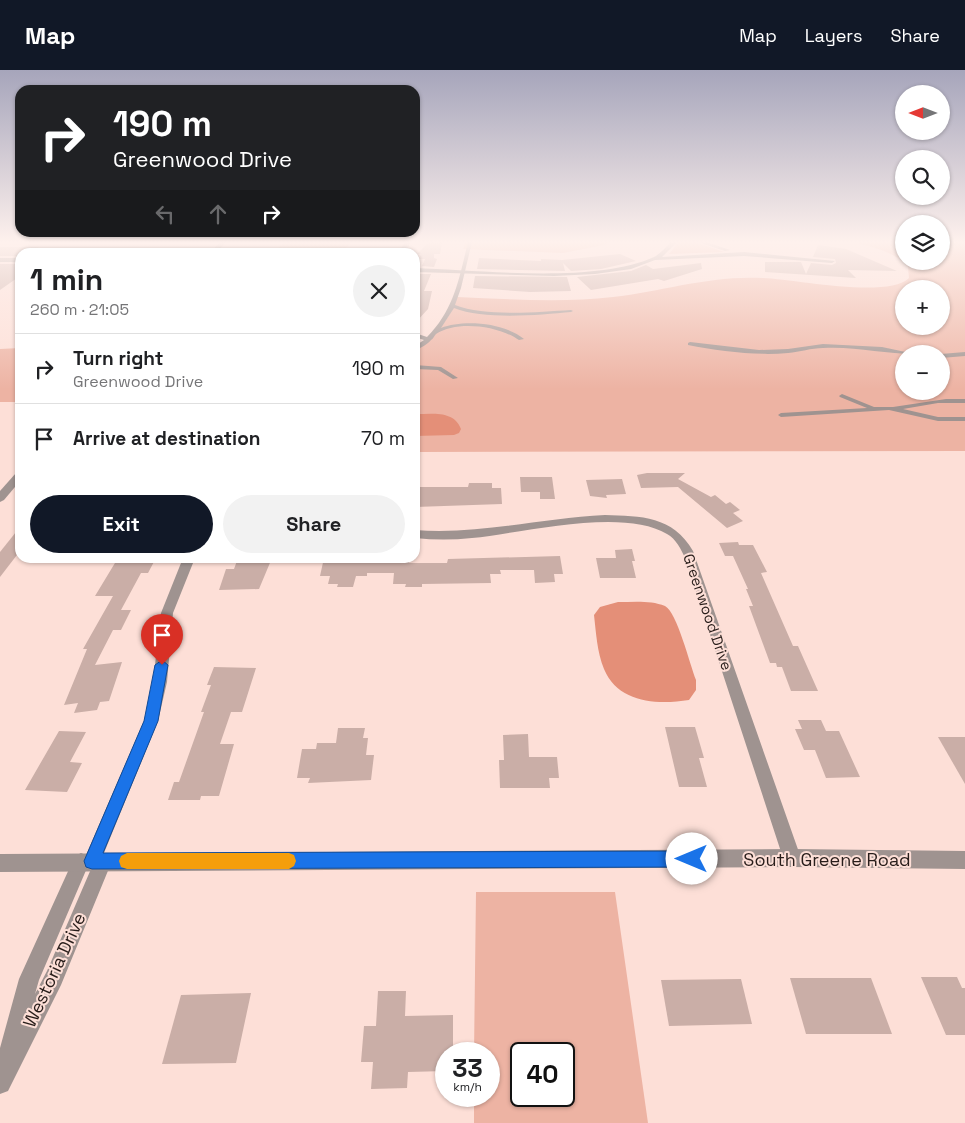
<!DOCTYPE html>
<html lang="en">
<head>
<meta charset="utf-8">
<style>
  :root { --surface:#fff; --page:#f2f2f2; --text:#202124; --muted:#757577; --line:#e0e0e0; --accent:#111827 }
  body { margin:0; font-family:"Space Grotesk",sans-serif; background:var(--page); color:var(--text); height:100vh; display:flex; flex-direction:column; font-size:19px; white-space:nowrap }
  * { box-sizing:border-box; margin:0 }
  p { font-size:16px; color:var(--muted) }
  .icon { flex:none; width:28px; height:28px; fill:none; stroke:currentColor; stroke-width:2; stroke-linecap:round; stroke-linejoin:round }
  .map { position:relative; flex:1; overflow:hidden }
  .side { position:absolute; left:15px; top:178px; width:405px; height:315px; display:flex; flex-direction:column; background:var(--surface); border-radius:15px; box-shadow:0 1px 4px #0004 }
  .side>* { flex:none }
  .banner { position:absolute; left:15px; top:15px; width:405px; height:152px; border-radius:15px; box-shadow:0 1px 4px #0004; background:#202124; color:#fff; overflow:hidden }
  .needle { width:32px; rotate:270deg }
  .controls { position:absolute; left:895px; top:15px; display:grid; gap:10px }
  .controls a { display:grid; place-items:center; width:55px; height:55px; border-radius:50%; background:var(--surface); box-shadow:0 1px 4px #0004; font-size:25px }
  .speed { position:absolute; left:435px; top:972px; display:flex; gap:10px; font-size:25px; font-weight:700; text-align:center }
  .speed>* { display:grid; place-content:center; width:65px; height:65px; border-radius:50%; background:var(--surface); box-shadow:0 1px 4px #0004; line-height:1 }
  .speed small { font-size:12px; font-weight:400 }
  .speed .limit { border:2px solid #111; border-radius:8px; background:#fff; color:#111 }
  .pin { position:absolute; display:grid; place-items:center; width:42px; height:42px; color:#fff; margin:-51px -21px; border-radius:50% 50% 50% 0; rotate:-45deg; box-shadow:0 0 5px #0007 }
  .pin .icon { rotate:45deg }
  .me { position:absolute; width:55px; margin:-28px; rotate:270deg; stroke-linejoin:round; filter:drop-shadow(0 0 4px #0008) }
  .turn { display:flex; align-items:center; gap:18px; height:105px; padding:0 15px; font-size:22px }
  .turn .icon { width:65px; height:65px; stroke-width:2.5 }
  .turn b { display:block; font-size:35px; line-height:42px }
  .lanes { display:flex; align-items:center; height:48px; padding:0 15px; background:#0003; justify-content:center; gap:25px; direction:ltr }
  .lanes .off { opacity:.35 }
  .round { display:grid; place-items:center; flex:none; width:52px; height:52px; border-radius:26px; background:var(--page) }
  .head { display:flex; align-items:center; justify-content:space-between; height:85px; padding:0 15px }
  h1 { font-size:30px; font-weight:700; line-height:38px }
  .action { display:flex; gap:10px; margin-top:auto; padding:10px 15px }
  .action a { flex:1; height:58px; border-radius:30px; background:var(--accent); color:#fff; font-size:20px; font-weight:700; line-height:58px; text-align:center }
  .action a+a { background:var(--page); color:var(--text) }
  ul { padding:0; list-style:none }
  li { display:flex; align-items:center; gap:15px; height:70px; padding:0 15px; border-top:1px solid var(--line) }
  li div { flex:1 }
  li b { display:block; font-size:19px }
  li em { font-style:normal }
  header { display:flex; align-items:center; gap:30px; box-sizing:border-box; height:70px; padding:0 25px; background:var(--accent); color:#fff }
  header strong { font-size:24px }
  nav { display:flex; gap:28px; margin-inline-start:auto; font-size:18px }
  .map>svg:first-child { display:block }
  .green { fill:#edb3a3; fill-rule:evenodd }
  .water { fill:#e48f78 }
  .building { fill:#caaea7 }
  .lines { fill:none; stroke-linecap:round; stroke-linejoin:round }
  .service { fill:#9f9390; fill-rule:evenodd }
  .minor { fill:#9f9390; fill-rule:evenodd }
  .tertiary { fill:#9f9390; fill-rule:evenodd }
  .route { fill:#1a73e8; stroke:#114b97 }
  .slow { fill:#f59e0b }
  .labels { text-anchor:middle; dominant-baseline:central; stroke-width:4; stroke-linejoin:round; paint-order:stroke }
  .street-label { font-size:15px; fill:#281d1a; stroke:#fddfd7 }
  .near-street-label { font-size:18px; fill:#281d1a; stroke:#fddfd7 }
</style>
</head>
<body>
<header>
<strong>Map</strong>
<nav><a>Map</a><a>Layers</a><a>Share</a></nav>
</header>
<div class="map">
<svg width="965" height="1053" viewBox="0 0 965 1053">
  <rect width="100%" height="100%" fill="#fddfd7"/>
  <g class="green">
    <path d="M283 172H351L343 182H276Z"/>
    <path d="M466 172H610L604 175 563 183 463 179Z"/>
    <path d="M679 172H695L724 182 669 184Z"/>
    <path d="M853 172H904V191H941V172H965V381L415 382V279C434 265 450 251 457 227 509 229 561 233 613 227 664 221 711 205 763 208 794 209 888 229 909 208L908 197C894 181 872 177 853 172ZM904 219H941V256H904ZM904 284H941V321H904Z"/>
    <path d="M20 278V332H0V279Z"/>
    <path d="M476 822H615L648 1053H474V1026H489V984H474ZM521 984H564V1026H521Z"/>
  </g>
  <g class="water">
    <path d="M415 344C432 344 454 340 461 359L459 363 454 365 415 366Z"/>
    <path d="M618 532C633 532 651 530 665 536 677 542 690 595 696 610V620L689 630C657 635 618 633 604 599 597 582 596 562 594 545L600 537Z"/>
  </g>
  <g class="building">
    <path d="M429 172H442L440 184H434V188L437 189 434 197 422 196 425 189H419L421 184H417Z"/>
    <path d="M818 175 846 179 897 201 848 200 856 208 765 202V192H801L806 204 811 193 832 195 836 193 835 189 813 187Z"/>
    <path d="M0 177H39L32 182H20V186H0Z"/>
    <path d="M620 184 636 191 601 199 571 201 563 193 565 201 477 199 479 188 541 191V189L562 190Z"/>
    <path d="M701 193 702 199 664 211 658 209 591 220 577 207 631 201 646 195 653 199Z"/>
    <path d="M0 194H20V206L0 220Z"/>
    <path d="M419 204H431L424 221H432L428 239 415 253V213Z"/>
    <path d="M475 206 567 207 571 221 530 222 473 218Z"/>
    <path d="M647 403H685L678 409 711 427 715 425 726 434 730 432 740 440 733 443 743 451 727 458 678 417 641 418 637 405Z"/>
    <path d="M520 407H552L555 429H540V422H521Z"/>
    <path d="M622 409 626 424 606 425 607 428 590 426 586 410Z"/>
    <path d="M469 413H492V418H501L502 434 415 437 416 417H468Z"/>
    <path d="M20 457V481L0 507V482Z"/>
    <path d="M738 472 739 475H753L767 502 761 503 793 576H798L818 621H791L782 597H777L776 593H770L749 536H753L746 519H748L733 486H725L719 473Z"/>
    <path d="M632 479 635 491H632L636 508H600L596 488H616L615 480Z"/>
    <path d="M560 486 563 504H554L555 512 535 513 534 500H500L501 504H490L491 513 422 514V517H405L406 514H393L394 503H367V506H356L353 517H337L338 514H328L330 506H320L324 488 409 490V493H447L448 489Z"/>
    <path d="M118 488H156L148 503H141L121 540H131L121 560H113L95 595 122 592 109 631 100 632 97 640 74 643 78 633 64 635 87 579H83L113 526H95Z"/>
    <path d="M238 488H272L259 519 219 520 226 499H234Z"/>
    <path d="M214 597 256 598 242 642H231L220 674H234L219 726H201L200 730H168L174 712H179L204 642H201L211 615H207Z"/>
    <path d="M798 650H821L826 661H839L860 707 826 708 815 680H804L795 659H802Z"/>
    <path d="M665 657H695L704 688H699L707 717H679Z"/>
    <path d="M338 658H365L363 668H368L366 685H374L371 710 308 713 310 708H297L302 679H316L317 673H336Z"/>
    <path d="M59 661 86 662 70 692 82 693 67 722 25 720Z"/>
    <path d="M528 664 529 687H557L559 708H549L550 718H500L499 690H504L503 665Z"/>
    <path d="M938 667H965V714Z"/>
    <path d="M921 907H957L962 918H965V965H946Z"/>
    <path d="M790 908H871L892 964H806Z"/>
    <path d="M741 909 752 954 669 956 661 910Z"/>
    <path d="M378 921H406L405 946 453 945V984H446V1001L408 1002 407 1018 371 1019 373 992H361L364 956H376Z"/>
    <path d="M251 923 236 993 162 994 181 925Z"/>
  </g>
  <g class="lines">
    <g class="service">
      <path d="M468 172H472L461 218 455 235C486 247 538 242 571 240L573 241 571 242C539 245 484 250 454 238L441 258C464 249 505 253 524 269L519 270C499 256 457 250 436 264 434 266 433 269 431 270 428 274 420 278 415 281V276L424 270 415 267V263L427 267C454 240 459 209 468 172Z"/>
      <path d="M690 272 759 280 788 279 823 274 882 277 915 284C885 284 853 276 823 278 811 278 800 282 788 283 756 286 719 281 688 275V273Z"/>
      <path d="M965 282V286L941 288V284Z"/>
      <path d="M415 295 441 297 458 308 453 309 438 300 415 299Z"/>
      <path d="M842 324 874 337H893L946 329H965V333H938L903 339 938 347H965V351H938L889 340 781 347 778 345 781 343 867 338 840 327 839 326Z"/>
    </g>
    <g class="minor">
      <path d="M405 172H411L405 182H399Z"/>
      <path d="M671 172H677L662 187 744 182 835 191 832 193 744 186 655 190 631 199 595 204 554 206 415 202V198C482 200 594 214 654 187 660 184 666 177 671 172Z"/>
      <path d="M698 172H706L730 180 725 181Z"/>
      <rect x="0" y="188" width="20" height="4"/>
      <path d="M605 445C641 446 673 446 693 481L801 788 798 794 792 797 786 794 783 788 685 488C681 479 676 469 667 464 623 437 522 463 472 468 453 470 434 470 415 468V460C479 465 542 448 605 445Z"/>
      <path d="M183 488H195L173 543 167 612 158 651 104 783 109 785 112 791 61 915 8 1021 0 1024V978L19 909 75 786 81 783 86 785 144 651 153 612 161 543ZM87 798 91 799 47 901 35 924 39 910Z"/>
    </g>
    <g class="tertiary">
      <path d="M220 172H226L217 182H211Z"/>
      <path d="M20 402V411L4 430 0 432V421L16 403Z"/>
      <path d="M792 779 965 781V799L792 797 0 802V784Z"/>
    </g>
  </g>
  <linearGradient id="sky" x2="0" y2="1"><stop stop-color="#a6a5bb"/><stop offset="0.54" stop-color="#fef1ed"/><stop offset="1" stop-color="#fef1ed" stop-opacity="0"/></linearGradient>
  <rect width="965" height="319" fill="url(#sky)"/>
  <path class="route" d="M162 590 168 595 158 651 103 783 692 781 698 783 700 789 698 795 692 797 92 799 86 797 84 791 144 651 155 595Z"/>
  <path class="slow" d="M127 783H289L294 785 296 791 294 796 289 799H127L121 797 119 791 121 786Z"/>
  <g class="labels">
    <g class="street-label">
      <text transform="translate(708 542) rotate(71)">Greenwood Drive</text>
    </g>
    <g class="near-street-label">
      <text x="827" y="789">South Greene Road</text>
      <text transform="translate(54 900) rotate(-65)">Westoria Drive</text>
    </g>
  </g>
</svg>
<div class="controls">
<a><svg class="needle" viewBox="-14 -14 28 28"><path d="M0-13l5 13h-10z" fill="#e53935"/><path d="M0 13l5-13h-10z" fill="#757577"/></svg></a>
<a><svg class="icon" aria-label="search" viewBox="0 0 24 24"><circle cx="10" cy="10" r="6"/><path d="M15 15l6 6"/></svg></a>
<a><svg class="icon" aria-label="layers" viewBox="0 0 24 24"><path d="M12 4l9 5-9 5-9-5zM3 14l9 5 9-5"/></svg></a>
<a>+</a>
<a>−</a>
</div>
<div class="speed"><div>33<small>km/h</small></div><div class="limit">40</div></div>
<div class="pin" style="left:162px;top:595px;background:#d93025"><svg class="icon" aria-label="arrive" viewBox="0 0 24 24"><path d="M6 21V4h12l-3 4 3 4H6"/></svg></div>
<svg class="me" style="left:692px;top:789px" viewBox="-20 -20 40 40"><circle r="19" fill="#fff"/><path d="M0-13L10 11 0 6-10 11z" fill="#1a73e8"/></svg>
<div class="banner">
<div class="turn"><svg class="icon" aria-label="right" viewBox="0 0 24 24"><path d="M7 20v-9h11M14 6l5 5-5 5"/></svg><div><b>190 m</b>Greenwood Drive</div></div>
<div class="lanes"><svg class="icon off" aria-label="left" viewBox="0 0 24 24"><path d="M17 20v-9H6M10 6l-5 5 5 5"/></svg><svg class="icon off" aria-label="ahead" viewBox="0 0 24 24"><path d="M12 20V5M6 11l6-6 6 6"/></svg><svg class="icon" aria-label="right" viewBox="0 0 24 24"><path d="M7 20v-9h11M14 6l5 5-5 5"/></svg></div>
</div>
<section class="side">
<div class="head"><div><h1>1 min</h1><p>260 m · 21:05</p></div><a class="round"><svg class="icon" aria-label="close" viewBox="0 0 24 24"><path d="M6 6l12 12M18 6L6 18"/></svg></a></div>
<ul>
<li><svg class="icon" aria-label="right" viewBox="0 0 24 24"><path d="M7 20v-9h11M14 6l5 5-5 5"/></svg><div><b>Turn right</b><p>Greenwood Drive</p></div><em>190 m</em></li>
<li><svg class="icon" aria-label="arrive" viewBox="0 0 24 24"><path d="M6 21V4h12l-3 4 3 4H6"/></svg><div><b>Arrive at destination</b></div><em>70 m</em></li>
</ul>
<div class="action"><a>Exit</a><a>Share</a></div>
</section>
</div>
</body>
</html>
